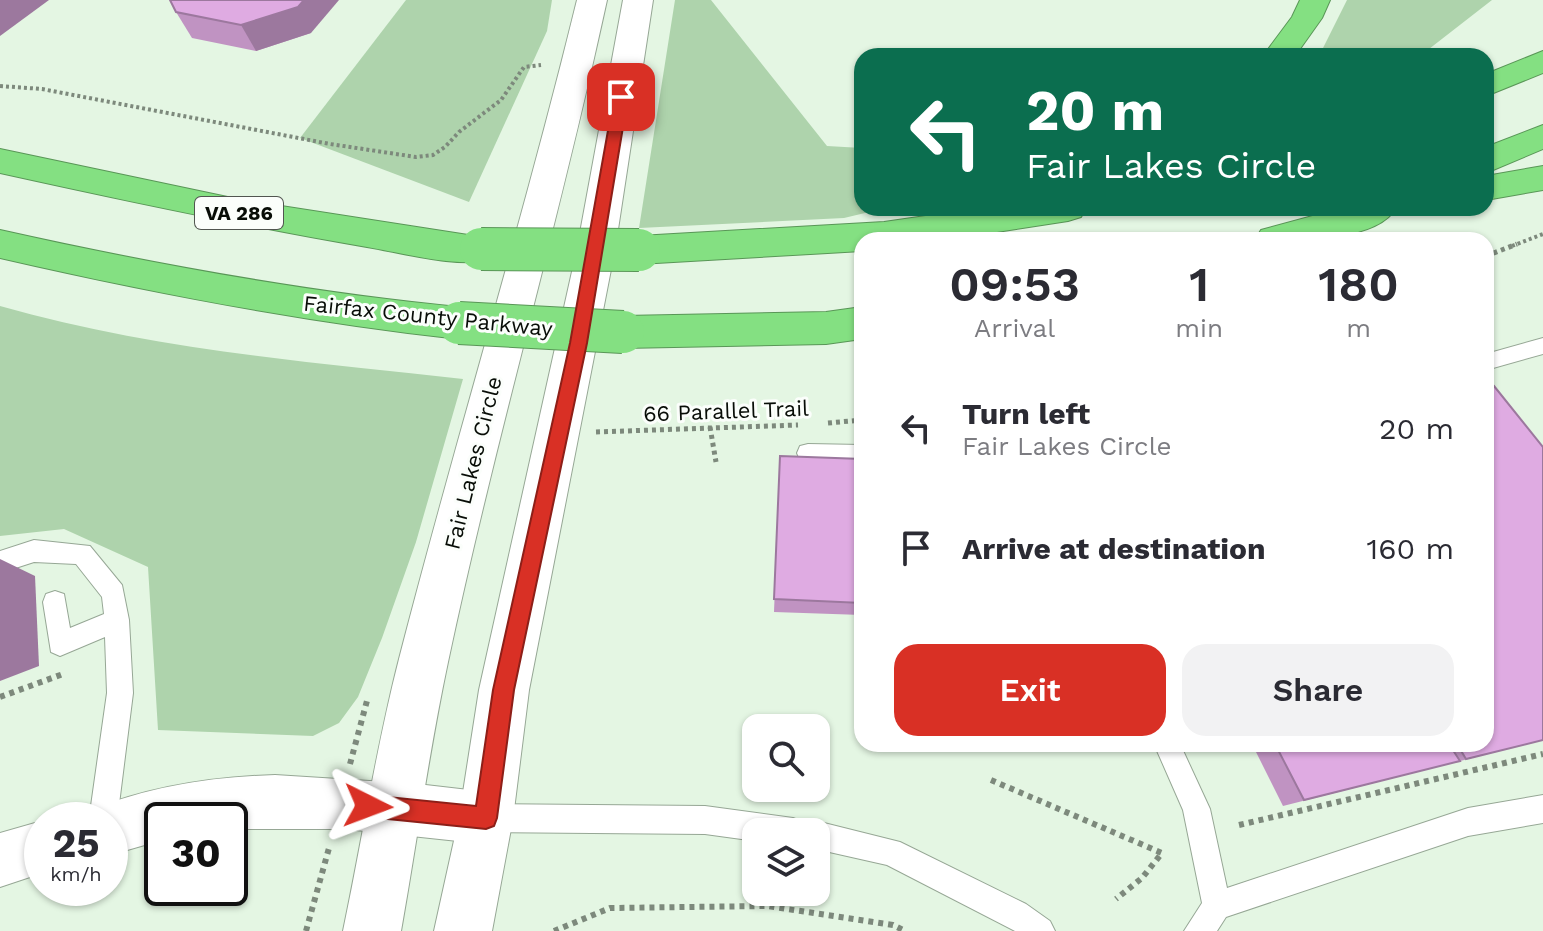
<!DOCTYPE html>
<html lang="en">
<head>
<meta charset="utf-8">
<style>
  :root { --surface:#fff; --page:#f2f2f3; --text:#2b2b33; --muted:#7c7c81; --accent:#d93025 }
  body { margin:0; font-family:"Work Sans",sans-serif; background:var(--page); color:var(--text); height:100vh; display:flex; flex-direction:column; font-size:30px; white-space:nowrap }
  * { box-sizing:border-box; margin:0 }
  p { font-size:26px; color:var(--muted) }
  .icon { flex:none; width:44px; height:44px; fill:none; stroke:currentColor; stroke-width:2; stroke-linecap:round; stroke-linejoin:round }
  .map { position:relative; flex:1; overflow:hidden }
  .panel { position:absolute; left:854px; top:232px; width:640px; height:520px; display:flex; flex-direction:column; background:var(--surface); border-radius:24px; box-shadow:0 2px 6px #0004 }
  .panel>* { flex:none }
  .top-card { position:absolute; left:854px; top:48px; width:640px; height:168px; border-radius:24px; box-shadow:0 2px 6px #0004; background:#0b6e4f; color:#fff; overflow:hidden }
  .controls { position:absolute; left:742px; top:714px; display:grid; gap:16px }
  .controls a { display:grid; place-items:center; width:88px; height:88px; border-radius:16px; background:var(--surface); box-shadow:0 2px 6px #0004; font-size:40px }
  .speed { position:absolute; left:24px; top:802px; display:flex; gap:16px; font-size:40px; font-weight:700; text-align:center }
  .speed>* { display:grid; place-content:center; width:104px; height:104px; border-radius:50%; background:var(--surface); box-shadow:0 2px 6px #0004; line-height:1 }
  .speed small { font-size:20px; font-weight:400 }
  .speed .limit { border:4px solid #111; border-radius:12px; background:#fff; color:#111 }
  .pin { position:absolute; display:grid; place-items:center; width:68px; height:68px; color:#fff; margin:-34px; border-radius:16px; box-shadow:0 4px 12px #0006 }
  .me { position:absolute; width:88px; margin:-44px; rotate:93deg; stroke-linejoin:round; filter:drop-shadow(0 0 6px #0008) }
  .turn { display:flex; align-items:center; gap:28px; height:168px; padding:0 40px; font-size:36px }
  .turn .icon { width:104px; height:104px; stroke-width:2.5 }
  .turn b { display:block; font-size:56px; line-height:68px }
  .eta { display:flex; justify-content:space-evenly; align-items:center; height:136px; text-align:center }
  .eta b { font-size:48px; font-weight:600; line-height:56px }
  .primary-button { display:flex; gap:16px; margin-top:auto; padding:16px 40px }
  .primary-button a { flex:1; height:92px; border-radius:24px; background:var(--accent); color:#fff; font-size:32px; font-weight:600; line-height:92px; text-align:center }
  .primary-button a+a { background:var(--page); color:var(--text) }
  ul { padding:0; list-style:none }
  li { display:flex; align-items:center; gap:24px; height:120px; padding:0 40px }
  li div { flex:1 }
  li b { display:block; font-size:30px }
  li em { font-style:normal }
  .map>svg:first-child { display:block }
  .green { fill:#aed3ac }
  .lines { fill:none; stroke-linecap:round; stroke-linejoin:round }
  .service-casing { stroke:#96a795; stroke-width:2 }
  .minor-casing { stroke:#96a795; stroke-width:2 }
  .tertiary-casing { stroke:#96a795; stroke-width:2 }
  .motorway-casing { stroke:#599657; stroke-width:2 }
  .path-far2 { stroke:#7d897c; stroke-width:4; stroke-dasharray:3 3; stroke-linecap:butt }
  .path-far1 { stroke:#7d897c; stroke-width:5; stroke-dasharray:4 4; stroke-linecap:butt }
  .path { stroke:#7d897c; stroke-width:6; stroke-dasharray:5 5; stroke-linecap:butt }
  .service { fill:#fff; fill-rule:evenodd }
  .minor { fill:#fff; fill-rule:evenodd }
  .tertiary { fill:#fff; fill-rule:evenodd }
  .motorway { fill:#84e082; fill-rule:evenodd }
  .motorway-bridge-casing { stroke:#599657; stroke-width:44; stroke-linecap:butt }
  .motorway-bridge { stroke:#84e082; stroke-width:42 }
  .wall { fill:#c093c2 }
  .shaded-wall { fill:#9c789e }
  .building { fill:#dfabe2; stroke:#9c789e; stroke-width:2 }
  .route { fill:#d93025; stroke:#8d1f18; stroke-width:2 }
  .labels { text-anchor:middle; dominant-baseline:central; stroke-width:6; stroke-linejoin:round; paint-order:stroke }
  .shield { fill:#fbfefb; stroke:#515550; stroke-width:2 }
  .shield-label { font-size:20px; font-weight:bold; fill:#080d07 }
  .street-label { font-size:22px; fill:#080d07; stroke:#fbfefb }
</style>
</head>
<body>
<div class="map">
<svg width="1543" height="931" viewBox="0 0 1543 931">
  <rect width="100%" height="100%" fill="#e4f6e3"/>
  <g class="green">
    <path d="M406 0H552L547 31 469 202 300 138Z"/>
    <path d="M675 0H711L827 146 862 148V208H886L844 218 639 228Z"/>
    <path d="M1347 0H1492L1420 56H1319Z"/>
    <path d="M0 306C150 349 308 362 463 379L416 542 382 638 358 697 339 723 313 736 158 730 148 567 64 529 0 536Z"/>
  </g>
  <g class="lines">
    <defs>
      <g id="service">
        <path d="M1543 338V354L1486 370V354Z"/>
        <path d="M808 444 862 445V463L800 460 797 453 800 446Z"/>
        <path d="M34 540 90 546 122 585 129 620 133 693 117 820 110 831V820H89L107 693 105 637 60 656 51 652 43 602 46 594 55 591 64 594 70 628 104 614 102 597 76 564 34 562 0 573V551Z"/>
        <path d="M1154 744H1180L1210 809 1227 888 1468 808 1543 795V823L1468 836 1226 917 1217 931H1184L1202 903 1183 810Z"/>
        <path d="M486 804 705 806 793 818 803 822 805 828 816 821 900 842 1026 904 1050 921 1055 931H1015L887 865 816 849V832H756V841L705 834 486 832 476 828 472 818 476 808Z"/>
      </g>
      <g id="minor">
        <path d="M275 775 417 784 486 792 504 800 512 818 504 836 486 844 346 829H230V820H162V840L110 855V820H87L91 810C151 786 211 777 275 775Z"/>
        <path d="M42 821V873L0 887V833Z"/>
      </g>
      <g id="tertiary">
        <path d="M577 0H607C559 222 495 440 448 662 429 751 417 841 401 931H343C362 841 376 748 399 659 456 438 523 221 577 0Z"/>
        <path d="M623 0H653L615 249 529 690 513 818 492 931H434L459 818 479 690 577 249Z"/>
      </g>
      <g id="motorway">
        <path d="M1300 0H1330L1322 18 1295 56H1263L1292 17Z"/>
        <path d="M1543 51V73L1486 96V74Z"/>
        <path d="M1543 125V149L1486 173V147Z"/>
        <path d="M0 149 237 199 494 239 500 249 494 259C460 269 403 253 367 247 244 226 122 200 0 173Z"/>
        <path d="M1543 166V190L1486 200V176Z"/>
        <path d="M981 208H1086L1081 217 1068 221 945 240H862V251L639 264 626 260 620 250 626 240 639 236 884 222Z"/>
        <path d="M1342 208H1396C1376 243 1291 240 1255 240L1261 230Z"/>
        <path d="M0 230C152 264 304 292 459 307L473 312 479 323 473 334 459 339C304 322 152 293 0 258Z"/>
        <path d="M862 307V339L826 344 623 348 609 343 603 332 609 321 623 316 826 312Z"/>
      </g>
    </defs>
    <use href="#service" class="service-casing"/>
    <use href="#minor" class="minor-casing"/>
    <use href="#tertiary" class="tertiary-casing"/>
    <use href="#motorway" class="motorway-casing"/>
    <g class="path-far2">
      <path d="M0 86 42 89 330 144 416 157 433 155 445 147 459 132 501 100 524 67 541 65"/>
      <path d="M1512 246 1543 234"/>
    </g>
    <g class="path-far1">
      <path d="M1486 256 1517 244"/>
      <path d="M828 423 862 420"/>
      <path d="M710 427 716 462"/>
      <path d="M596 432 798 425"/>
    </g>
    <g class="path">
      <path d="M0 697 63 674"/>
      <path d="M350 764 368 697"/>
      <path d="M991 780 1162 853 1142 878 1116 899"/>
      <path d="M1239 825 1543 754"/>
      <path d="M306 931 329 848"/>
      <path d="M554 931 610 908 767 906 893 925 905 931"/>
    </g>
    <use href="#service" class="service"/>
    <use href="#minor" class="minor"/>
    <use href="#tertiary" class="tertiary"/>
    <use href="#motorway" class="motorway"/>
    <defs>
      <g id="motorway-bridge">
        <path d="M481 249 639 250"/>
        <path d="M459 323 623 332"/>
      </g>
    </defs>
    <use href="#motorway-bridge" class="motorway-bridge-casing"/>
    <use href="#motorway-bridge" class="motorway-bridge"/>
  </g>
  <g class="wall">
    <path d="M176 12 311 33 256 51 192 38Z"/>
    <path d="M780 456 862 459V615L774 612Z"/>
    <path d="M1543 740 1283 806 1252 744H1486Z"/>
  </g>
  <g class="shaded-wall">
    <path d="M0 0H49L0 36Z"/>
    <path d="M304 0H339L311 33 256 51 241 25Z"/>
    <path d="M0 559 35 576 39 666 0 681Z"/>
  </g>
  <g class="building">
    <path d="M170 0H304L298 7 241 25 176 12Z"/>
    <path d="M1494 386 1543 447V740L1466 759 1457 744H1486V388Z"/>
    <path d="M780 456 862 459V603L774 599Z"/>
    <path d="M1275 744H1449L1460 761 1304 800Z"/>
  </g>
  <path class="route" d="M621 93 628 97 587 343 514 690 497 818 494 826 486 829 368 817 360 814 357 806 360 798 368 795 476 806 493 690 570 343 614 97Z"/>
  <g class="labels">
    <rect class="shield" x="195" y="197" width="88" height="32" rx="6"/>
    <g class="shield-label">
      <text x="239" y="213">VA 286</text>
    </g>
    <g class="street-label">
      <text transform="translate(428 316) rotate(6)">Fairfax County Parkway</text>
      <text transform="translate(726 411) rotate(-2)">66 Parallel Trail</text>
      <text transform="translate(473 463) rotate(-76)">Fair Lakes Circle</text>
    </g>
  </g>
</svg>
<div class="controls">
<a><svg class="icon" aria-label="search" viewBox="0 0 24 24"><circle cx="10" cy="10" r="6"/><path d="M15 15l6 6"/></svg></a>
<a><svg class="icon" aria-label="layers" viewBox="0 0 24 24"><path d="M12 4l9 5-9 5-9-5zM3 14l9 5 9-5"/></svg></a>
</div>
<div class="speed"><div>25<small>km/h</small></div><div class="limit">30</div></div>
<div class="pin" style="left:621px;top:97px;background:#d93025"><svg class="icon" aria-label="arrive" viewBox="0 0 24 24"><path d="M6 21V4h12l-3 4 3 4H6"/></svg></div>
<svg class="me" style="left:368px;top:806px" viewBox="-20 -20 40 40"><path d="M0-17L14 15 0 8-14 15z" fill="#d93025" stroke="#fff" stroke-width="4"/></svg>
<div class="top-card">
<div class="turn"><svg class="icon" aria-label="left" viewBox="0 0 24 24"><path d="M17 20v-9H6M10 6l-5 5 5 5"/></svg><div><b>20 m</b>Fair Lakes Circle</div></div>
</div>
<section class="panel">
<div class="eta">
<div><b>09:53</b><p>Arrival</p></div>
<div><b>1</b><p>min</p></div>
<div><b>180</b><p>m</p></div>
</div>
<ul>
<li><svg class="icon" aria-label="left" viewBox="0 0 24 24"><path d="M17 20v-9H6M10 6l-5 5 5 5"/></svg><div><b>Turn left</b><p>Fair Lakes Circle</p></div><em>20 m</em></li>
<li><svg class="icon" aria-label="arrive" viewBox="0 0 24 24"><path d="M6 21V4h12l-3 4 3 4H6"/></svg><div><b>Arrive at destination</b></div><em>160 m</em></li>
</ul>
<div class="primary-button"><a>Exit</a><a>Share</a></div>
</section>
</div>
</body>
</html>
